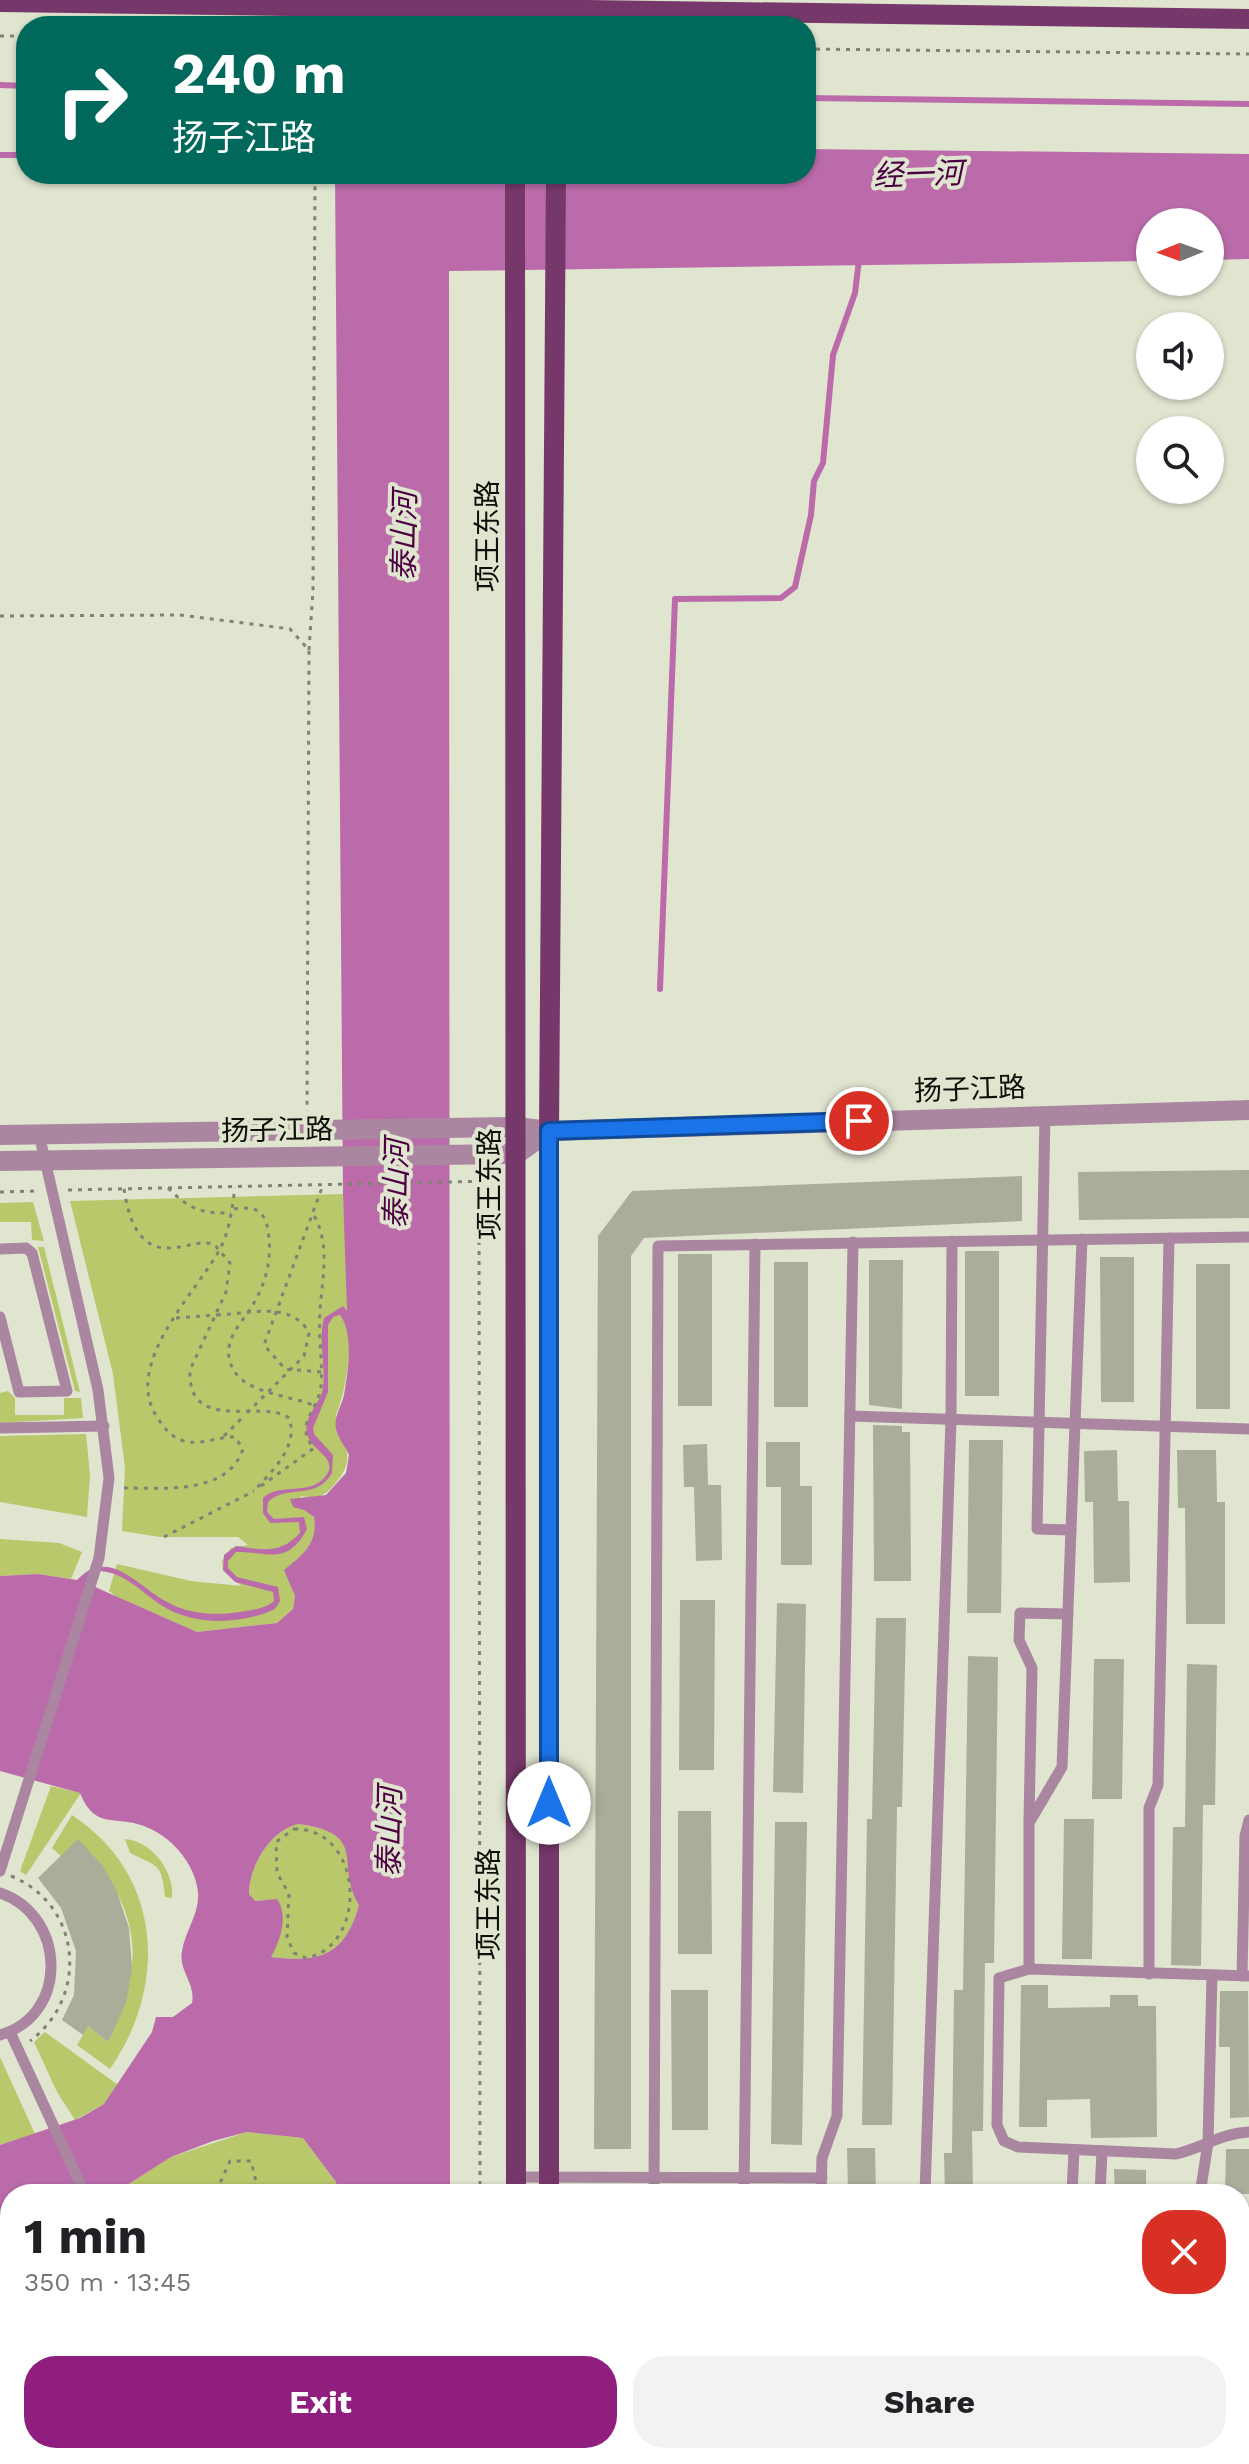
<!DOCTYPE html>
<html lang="en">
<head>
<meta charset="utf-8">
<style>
  :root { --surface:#fff; --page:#f2f2f2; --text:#202124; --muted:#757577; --accent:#901e7e }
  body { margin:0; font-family:"Work Sans","Noto Sans SC",sans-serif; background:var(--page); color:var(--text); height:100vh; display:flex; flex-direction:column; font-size:30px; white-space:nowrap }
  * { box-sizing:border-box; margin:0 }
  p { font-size:26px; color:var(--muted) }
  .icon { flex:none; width:44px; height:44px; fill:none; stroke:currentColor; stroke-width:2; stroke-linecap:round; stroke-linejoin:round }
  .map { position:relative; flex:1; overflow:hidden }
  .panel { position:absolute; left:0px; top:2184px; width:1250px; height:280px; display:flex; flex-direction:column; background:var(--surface); border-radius:32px 32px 0 0; box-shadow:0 2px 6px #0004 }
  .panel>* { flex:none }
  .banner { position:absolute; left:16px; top:16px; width:800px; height:168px; border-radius:32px; box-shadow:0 2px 6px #0004; background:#00695c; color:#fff; overflow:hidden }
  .needle { width:52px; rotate:269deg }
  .buttons { position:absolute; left:1136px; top:208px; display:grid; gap:16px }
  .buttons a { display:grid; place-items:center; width:88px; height:88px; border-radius:50%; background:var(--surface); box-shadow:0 2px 6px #0004; font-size:40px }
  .pin { position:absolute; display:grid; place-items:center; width:68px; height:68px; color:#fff; margin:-34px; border:4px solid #fff; border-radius:50%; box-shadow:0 2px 8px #0007 }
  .me { position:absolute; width:88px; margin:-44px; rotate:0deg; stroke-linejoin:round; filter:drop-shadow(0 0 6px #0008) }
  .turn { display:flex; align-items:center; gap:28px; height:168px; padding:0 24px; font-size:36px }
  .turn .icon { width:104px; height:104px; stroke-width:2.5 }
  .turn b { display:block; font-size:56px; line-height:68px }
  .round { display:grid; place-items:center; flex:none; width:84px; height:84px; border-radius:32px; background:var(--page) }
  .summary { display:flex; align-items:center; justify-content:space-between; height:136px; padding:0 24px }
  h1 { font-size:48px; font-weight:700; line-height:60px }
  .cta { display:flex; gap:16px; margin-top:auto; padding:16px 24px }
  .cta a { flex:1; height:92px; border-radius:32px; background:var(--accent); color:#fff; font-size:32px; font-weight:700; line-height:92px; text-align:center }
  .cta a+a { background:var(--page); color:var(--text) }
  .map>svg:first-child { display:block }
  .green { fill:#b8c86b }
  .water { fill:#bb6baa; fill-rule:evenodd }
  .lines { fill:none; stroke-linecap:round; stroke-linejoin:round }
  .stream { stroke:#bb6baa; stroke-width:6 }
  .building { fill:#a9ad99 }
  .path { stroke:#7f8374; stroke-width:3; stroke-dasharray:4 6; stroke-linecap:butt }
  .service { stroke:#aa86a1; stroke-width:11 }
  .tertiary { stroke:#aa86a1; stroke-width:20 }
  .primary { stroke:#76386a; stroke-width:20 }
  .path-bridge { stroke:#7f8374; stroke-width:3; stroke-dasharray:4 6; stroke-linecap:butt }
  .route-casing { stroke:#114b97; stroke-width:20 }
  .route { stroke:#1a73e8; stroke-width:14 }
  .labels { text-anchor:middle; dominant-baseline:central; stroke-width:8; stroke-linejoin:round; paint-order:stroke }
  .street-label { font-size:28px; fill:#0e0f08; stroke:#e0e5d0 }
  .water-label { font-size:30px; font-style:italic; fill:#4c0042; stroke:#e0e5d0 }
</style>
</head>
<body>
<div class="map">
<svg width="1249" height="2464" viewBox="0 0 1249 2464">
  <rect width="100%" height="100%" fill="#e0e5d0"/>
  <g class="green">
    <path d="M343 1194C345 1259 361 1355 336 1415 345 1446 357 1459 334 1485 323 1498 316 1498 300 1496L304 1510 314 1517C318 1543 303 1555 285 1570L295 1596 293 1609 277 1623 197 1632 117 1597 109 1591 117 1564 191 1581 241 1586 223 1570 222 1561 231 1548 248 1545 238 1537H160L122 1531 125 1468 113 1374 70 1201Z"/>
    <path d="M33 1202 44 1241 32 1240 31 1222H0V1203Z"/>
    <path d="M38 1247H44L80 1392 75 1391Z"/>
    <path d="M8 1391 15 1398V1415H64V1398H81L83 1418 0 1423V1393Z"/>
    <path d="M86 1434 90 1475 87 1517 0 1502V1436Z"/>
    <path d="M0 1539 59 1543 82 1552 71 1579 38 1574 0 1576Z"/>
    <path d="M51 1786 81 1793 26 1875 20 1871Z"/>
    <path d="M72 1815C163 1875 168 1985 110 2069L77 2045 88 2026 108 2042C116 2019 127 1994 131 1970 140 1920 110 1873 78 1840L61 1856 52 1848Z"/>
    <path d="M299 1824C371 1834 334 1864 359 1905 345 1956 319 1963 271 1957L264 1900 255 1901 249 1894C249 1866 271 1829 299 1824Z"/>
    <path d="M125 1839C152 1841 175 1872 172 1898L165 1897C162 1863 158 1867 130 1853Z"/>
    <path d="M45 2032 118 2085 104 2104 75 2120 57 2092 34 2042Z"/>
    <path d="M0 2057 35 2134 0 2145Z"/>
    <path d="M247 2132 303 2138 336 2182 337 2194H113L171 2157Z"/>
  </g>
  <g class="water">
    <path d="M806 149 1249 154V259L1210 260V222H1150V261L449 271 450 2194H337L336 2182 303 2138 247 2132 213 2141 171 2157 113 2194H10V2454H21V2464H0V2145L80 2118 104 2104 152 2032 156 2017H173L192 2003C196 1983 178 1971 182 1951 185 1931 200 1913 198 1892 195 1864 172 1837 146 1827 117 1814 96 1832 80 1793L0 1771V1576L38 1574 77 1580C109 1546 137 1586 167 1602 189 1614 214 1616 239 1612 251 1610 265 1609 274 1601L273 1592 235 1582 223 1570 224 1555 236 1546C262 1550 281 1554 300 1533L299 1522 270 1523 263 1513V1498C278 1483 305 1495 322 1480 344 1459 311 1452 307 1434 303 1416 321 1403 323 1388 326 1365 318 1341 324 1318L343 1306 347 1311 343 1194 335 174H806ZM340 1315C354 1333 348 1373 344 1395 341 1408 332 1419 337 1432 339 1440 346 1447 349 1455L346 1473 326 1495 290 1499 293 1507 304 1510 314 1517C318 1543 303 1555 284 1570L295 1596 293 1609 277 1623 197 1632 86 1583 97 1571C124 1571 141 1592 161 1605 192 1626 242 1625 275 1609L280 1601 278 1587 237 1577 228 1568V1561L236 1552C267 1551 287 1567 307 1529L304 1517 274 1519 267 1512 268 1502C286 1484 316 1501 332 1473L333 1455 314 1434 313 1428 328 1392V1325L333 1317ZM299 1824C370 1834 334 1864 359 1905 345 1956 319 1963 271 1957 280 1941 289 1916 277 1899L255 1901 249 1894C249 1866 271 1829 299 1824Z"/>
    <rect x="339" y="2454" width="112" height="10"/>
  </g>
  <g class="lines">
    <g class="stream">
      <path d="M0 85 26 86"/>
      <path d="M806 98 1249 104"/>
      <path d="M0 155H26"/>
      <path d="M660 989 675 599 781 598 795 587 811 515 814 481 823 463 833 355 855 293 859 260"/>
    </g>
  </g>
  <g class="building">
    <path d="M1249 1170V1218L1079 1220 1078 1172Z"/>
    <path d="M1022 1176V1221L644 1238 631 1256V2149H594L598 1236 632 1191Z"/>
    <rect x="965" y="1251" width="34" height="145"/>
    <rect x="678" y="1254" width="34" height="152"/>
    <path d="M1100 1257H1134V1402H1101Z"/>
    <path d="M869 1260H903L902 1409 869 1405Z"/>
    <rect x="774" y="1262" width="34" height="145"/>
    <rect x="1196" y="1264" width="34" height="145"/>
    <path d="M873 1425 902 1426V1432H910L911 1581H874Z"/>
    <path d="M969 1440H1003L1001 1613H967Z"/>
    <path d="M766 1442H800V1486H812V1565H781V1487H766Z"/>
    <path d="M707 1444 708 1485H721L722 1560 696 1561 694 1487H684L683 1445Z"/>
    <path d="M1117 1450 1118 1501H1129L1130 1582 1094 1583 1093 1502H1085L1084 1451Z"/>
    <path d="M1177 1450H1216L1217 1502H1225V1624H1186L1185 1508H1178Z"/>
    <path d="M680 1600H715L714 1770H679Z"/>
    <path d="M777 1603 806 1604 803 1793 773 1792Z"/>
    <path d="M876 1618H906L902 1807H897L892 2125H862L867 1819H872Z"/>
    <path d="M968 1656 998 1657 994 1963H985L983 2131H972L973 2194H945L944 2153H952L954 1990H963Z"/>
    <path d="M1094 1659H1124L1122 1799H1092Z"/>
    <path d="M1187 1664 1217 1665 1215 1805H1203L1201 1966 1171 1965 1173 1827H1185Z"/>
    <path d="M678 1811H711L712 1954H678Z"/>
    <path d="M1064 1819H1094L1092 1959H1062Z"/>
    <path d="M775 1822H807L802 2145 771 2144Z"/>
    <path d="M78 1839 102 1865 116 1889 129 1928 132 1968 126 2003 108 2042 88 2026 83 2035 62 2020 74 1995 76 1951 61 1908 38 1878Z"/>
    <path d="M1021 1985H1048V2008L1110 2007V1995H1138V2006H1156L1157 2137 1091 2138 1090 2099 1047 2100V2127H1019Z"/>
    <path d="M671 1990H708V2130H672Z"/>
    <path d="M1220 1991H1248L1249 2117 1230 2118V2047H1219Z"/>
    <path d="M847 2148H875L876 2194H848Z"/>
    <path d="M1226 2149H1249V2194H1225Z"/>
    <path d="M1114 2169 1146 2170V2194H1115Z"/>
  </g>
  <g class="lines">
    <g class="path">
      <path d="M0 36H26"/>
      <path d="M806 49 1249 54"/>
      <path d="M0 616 180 615 290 629 309 650 307 1111"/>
      <path d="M309 650 313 591 315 179"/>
      <path d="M479 1181 480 2194"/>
      <path d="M168 1188C189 1209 202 1214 231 1213"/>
      <path d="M124 1189C128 1215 137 1250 170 1248 185 1248 198 1240 214 1244L230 1263 226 1292 190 1370C187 1435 263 1398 289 1418 299 1446 273 1470 255 1490"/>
      <path d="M68 1190 496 1181"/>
      <path d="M0 1192 36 1191"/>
      <path d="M234 1209C253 1206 265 1209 268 1231 273 1260 265 1287 249 1311 242 1321 233 1331 230 1343 227 1352 229 1364 235 1372 248 1393 291 1396 313 1405"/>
      <path d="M176 1318 217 1315"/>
      <path d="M321 1372 285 1369 264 1345 323 1185"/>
      <path d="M224 1436 245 1415"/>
      <path d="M261 1486 314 1448C293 1424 319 1410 321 1386 323 1361 318 1336 320 1311 322 1279 331 1243 313 1214"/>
      <path d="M124 1488C162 1488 228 1495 243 1449L235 1437C218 1436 199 1447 181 1440 171 1436 165 1429 159 1420 119 1366 197 1293 221 1247 230 1229 232 1208 235 1188"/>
      <path d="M164 1537 254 1491"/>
      <path d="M294 1829C364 1828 369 1946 306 1958L294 1953 287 1937 289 1894 277 1873 276 1842Z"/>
      <path d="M11 1876C82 1905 89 1997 30 2041"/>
      <path d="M173 2194 182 2186 203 2194"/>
      <path d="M204 2194 221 2181 230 2161H251L259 2194"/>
      <path d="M48 2454V2464"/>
      <path d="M101 2454V2464"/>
      <path d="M250 2454V2464"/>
      <path d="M481 2454V2464"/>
    </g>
    <g class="service">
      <path d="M1045 1115 1037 1529 1071 1530"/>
      <path d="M0 1249 26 1248 32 1253 67 1391 19 1392 0 1317"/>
      <path d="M850 1416 1249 1429"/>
      <path d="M0 1428 104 1426"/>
      <path d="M1029 1821 1032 1668 1019 1640 1020 1613 1068 1614"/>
      <path d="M0 1871 99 1558 109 1478 98 1390 39 1134"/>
      <path d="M0 1893C66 1915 70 2015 0 2035"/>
      <path d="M1029 1969V1823L1062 1767 1082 1239"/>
      <path d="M1149 1974V1808L1158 1785 1169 1238"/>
      <path d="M1242 1976 1245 1836 1249 1820"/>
      <path d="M1249 1976 1029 1969 999 1978 997 2125 1004 2141 1018 2147 1176 2154C1202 2148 1222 2133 1249 2132"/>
      <path d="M10 2032 85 2194"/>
      <path d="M516 2177 822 2178"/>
      <path d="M654 2194 658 1246 1249 1237"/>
      <path d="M744 2194 755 1244"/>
      <path d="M821 2194 822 2158 837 2116 853 1242"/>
      <path d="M925 2194 951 1419 952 1241"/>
      <path d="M1072 2194 1074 2150"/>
      <path d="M1100 2194 1102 2151"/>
      <path d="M1200 2194 1208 2143 1212 1975"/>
      <path d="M1240 2355 1249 2344"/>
      <path d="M129 2454 130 2464"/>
      <path d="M286 2454 287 2464"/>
      <path d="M1027 2454 1040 2456 1039 2464"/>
      <path d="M1132 2454 1133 2464"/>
      <path d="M1040 2456 1055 2454"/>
      <path d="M653 2464V2454"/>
      <path d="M757 2464 758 2454"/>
      <path d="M847 2464V2454"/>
      <path d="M947 2464 949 2454"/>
      <path d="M1230 2464 1231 2454"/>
    </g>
    <g class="tertiary">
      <path d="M0 1135 517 1127 549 1131 1249 1110"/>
      <path d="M0 1161 517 1154 549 1131"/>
    </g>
    <g class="primary">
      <path d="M0 2 1249 19"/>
      <path d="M515 174 516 2194"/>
      <path d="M549 2194V1131L556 174"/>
      <path d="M549 2454V2464"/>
      <path d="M516 2464V2454"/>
    </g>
    <path class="path-bridge" d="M217 1315C248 1314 292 1300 309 1333L304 1356 246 1414"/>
  </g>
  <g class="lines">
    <defs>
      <path id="route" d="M549 1803V1131L859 1121"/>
    </defs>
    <use href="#route" class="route-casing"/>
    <use href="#route" class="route"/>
  </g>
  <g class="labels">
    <g class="street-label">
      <text transform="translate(487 536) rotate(-90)">项王东路</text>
      <text transform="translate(970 1089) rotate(-2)">扬子江路</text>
      <text transform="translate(277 1130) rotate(-1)">扬子江路</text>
      <text transform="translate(489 1184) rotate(-90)">项王东路</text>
      <text transform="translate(488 1904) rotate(-90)">项王东路</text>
    </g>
    <g class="water-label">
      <text transform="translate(918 174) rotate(-2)">经一河</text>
      <text transform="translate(404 536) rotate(-89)">泰山河</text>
      <text transform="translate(396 1184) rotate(-89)">泰山河</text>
      <text transform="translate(389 1832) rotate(-89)">泰山河</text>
    </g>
  </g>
</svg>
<div class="buttons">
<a><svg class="needle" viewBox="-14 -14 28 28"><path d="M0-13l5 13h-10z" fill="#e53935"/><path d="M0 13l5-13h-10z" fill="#757577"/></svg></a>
<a><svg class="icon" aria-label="sound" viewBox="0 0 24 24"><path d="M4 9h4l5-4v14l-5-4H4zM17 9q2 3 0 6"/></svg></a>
<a><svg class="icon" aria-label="search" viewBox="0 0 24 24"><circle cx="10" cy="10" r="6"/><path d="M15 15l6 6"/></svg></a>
</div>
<div class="pin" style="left:859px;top:1121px;background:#d93025"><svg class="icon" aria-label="arrive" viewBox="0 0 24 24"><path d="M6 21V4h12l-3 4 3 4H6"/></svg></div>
<svg class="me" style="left:549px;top:1803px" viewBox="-20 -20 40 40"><circle r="19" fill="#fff"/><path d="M0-13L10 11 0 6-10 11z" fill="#1a73e8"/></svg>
<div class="banner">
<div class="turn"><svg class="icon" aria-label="right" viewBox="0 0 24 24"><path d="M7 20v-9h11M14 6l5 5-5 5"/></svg><div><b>240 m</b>扬子江路</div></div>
</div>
<section class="panel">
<div class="summary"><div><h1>1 min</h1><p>350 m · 13:45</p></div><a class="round" style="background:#d93025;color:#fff"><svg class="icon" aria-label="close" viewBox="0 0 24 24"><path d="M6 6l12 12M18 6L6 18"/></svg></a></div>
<div class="cta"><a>Exit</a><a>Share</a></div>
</section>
</div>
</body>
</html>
